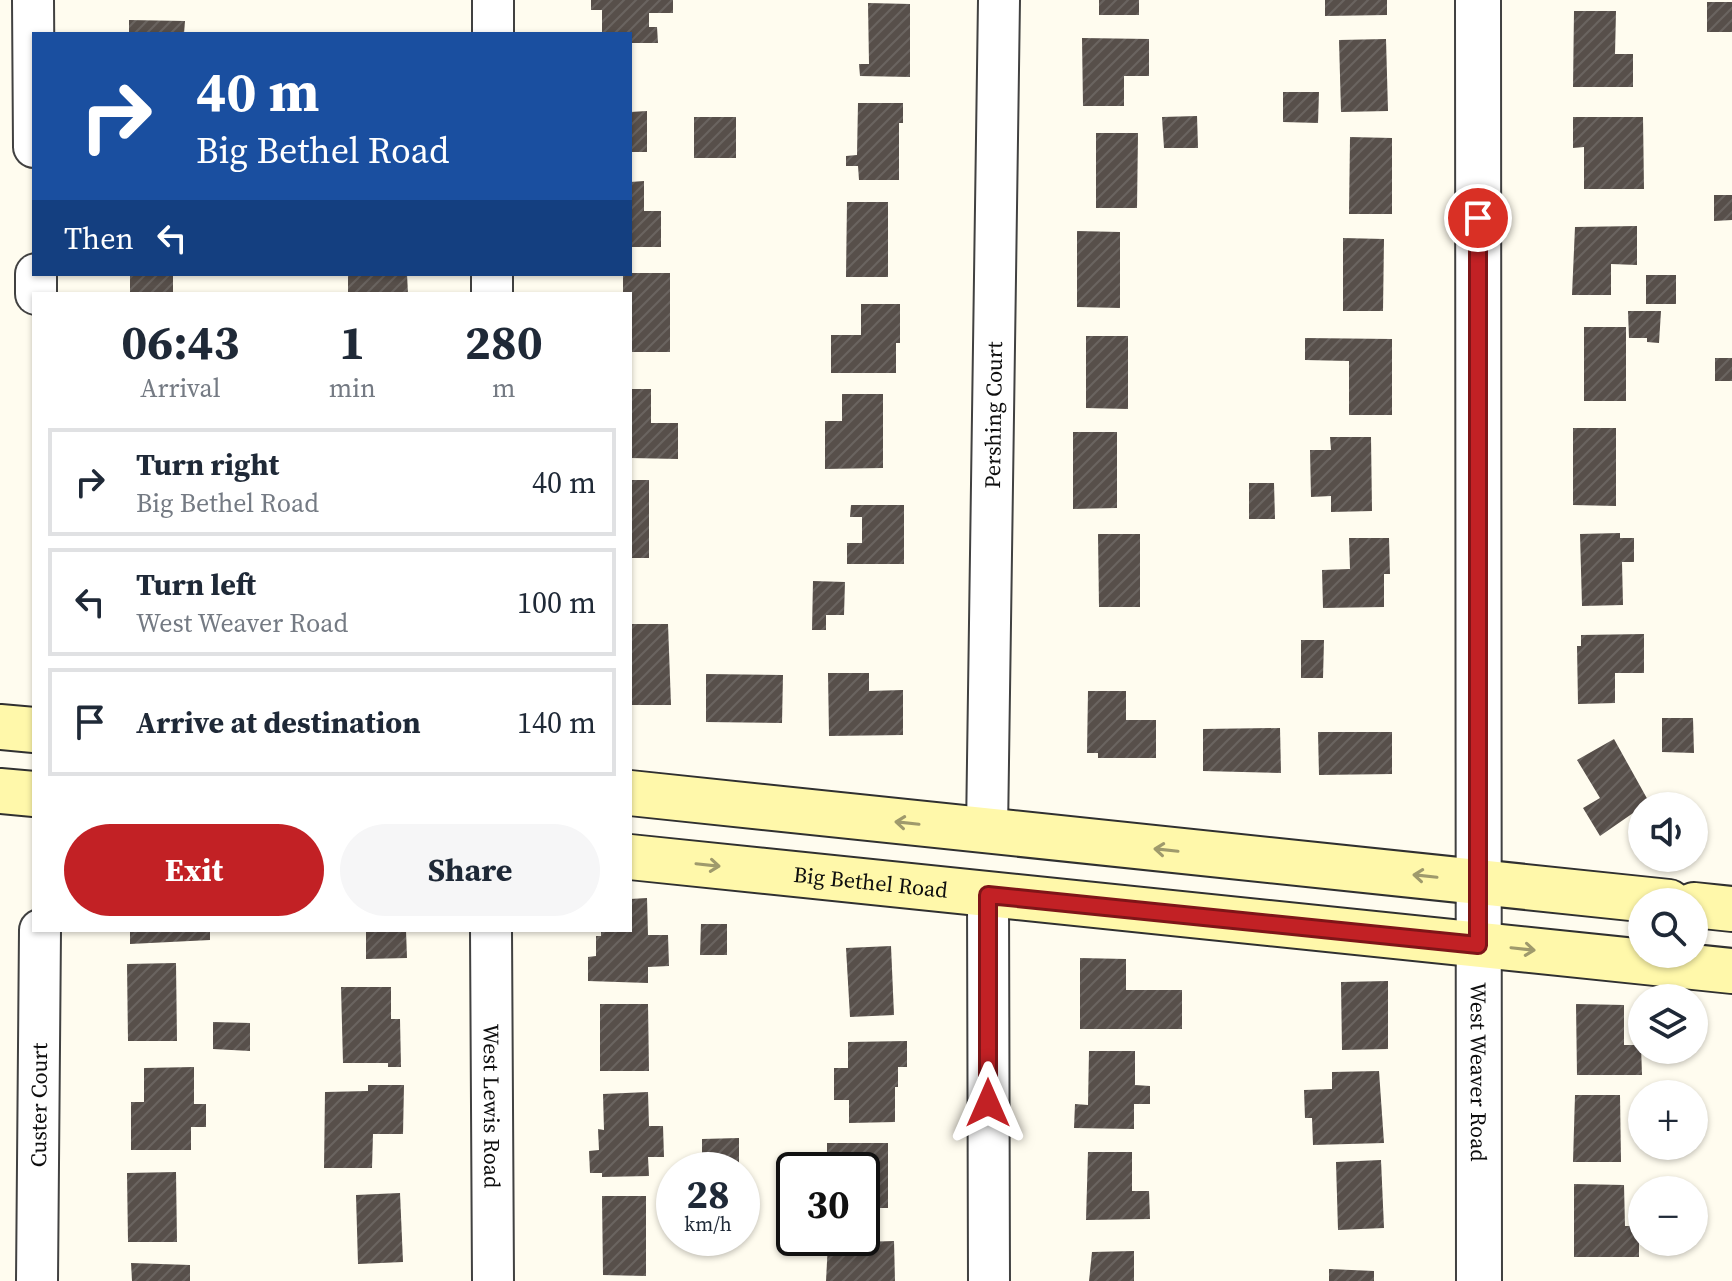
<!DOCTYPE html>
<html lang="en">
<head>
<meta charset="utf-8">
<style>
  :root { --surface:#fff; --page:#f6f6f7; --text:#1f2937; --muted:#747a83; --line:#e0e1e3; --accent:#c22125 }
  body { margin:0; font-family:"Source Serif 4",serif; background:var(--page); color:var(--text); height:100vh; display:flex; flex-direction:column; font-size:30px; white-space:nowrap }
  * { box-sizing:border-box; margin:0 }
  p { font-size:26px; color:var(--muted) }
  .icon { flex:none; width:44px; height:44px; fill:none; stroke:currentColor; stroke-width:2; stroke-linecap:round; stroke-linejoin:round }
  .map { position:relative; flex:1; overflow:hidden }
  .side { position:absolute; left:32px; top:292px; width:600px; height:640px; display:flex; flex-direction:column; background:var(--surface); border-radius:0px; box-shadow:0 2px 6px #0004 }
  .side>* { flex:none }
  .banner { position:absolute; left:32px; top:32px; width:600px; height:244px; border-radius:0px; box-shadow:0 2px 6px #0004; background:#1a4fa0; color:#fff; overflow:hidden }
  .tools { position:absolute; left:1628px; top:792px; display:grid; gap:16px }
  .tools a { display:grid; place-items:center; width:80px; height:80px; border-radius:50%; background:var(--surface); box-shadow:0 2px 6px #0004; font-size:40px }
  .speed { position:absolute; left:656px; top:1152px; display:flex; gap:16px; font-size:40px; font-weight:700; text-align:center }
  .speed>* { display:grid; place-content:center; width:104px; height:104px; border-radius:50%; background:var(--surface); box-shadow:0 2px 6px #0004; line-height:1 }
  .speed small { font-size:20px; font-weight:400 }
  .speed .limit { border:4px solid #111; border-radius:12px; background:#fff; color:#111 }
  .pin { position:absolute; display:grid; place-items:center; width:68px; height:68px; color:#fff; margin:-34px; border:4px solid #fff; border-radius:50%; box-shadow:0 2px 8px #0007 }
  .me { position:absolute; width:88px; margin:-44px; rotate:0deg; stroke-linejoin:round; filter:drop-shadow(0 0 6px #0008) }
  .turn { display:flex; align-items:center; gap:28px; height:168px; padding:0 32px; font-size:36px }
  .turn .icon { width:104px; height:104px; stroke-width:2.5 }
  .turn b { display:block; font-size:56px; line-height:68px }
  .then { display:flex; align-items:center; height:76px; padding:0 32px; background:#0003; gap:16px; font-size:30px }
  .eta { display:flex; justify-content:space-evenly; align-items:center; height:136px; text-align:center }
  .eta b { font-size:48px; font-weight:700; line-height:56px }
  .primary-button { display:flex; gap:16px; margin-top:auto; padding:16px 32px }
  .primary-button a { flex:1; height:92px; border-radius:48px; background:var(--accent); color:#fff; font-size:32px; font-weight:700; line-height:92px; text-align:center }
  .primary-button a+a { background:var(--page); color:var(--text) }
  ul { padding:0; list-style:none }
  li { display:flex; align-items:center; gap:24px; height:108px; margin:0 16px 12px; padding:0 16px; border:4px solid var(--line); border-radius:0px }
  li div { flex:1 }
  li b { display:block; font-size:30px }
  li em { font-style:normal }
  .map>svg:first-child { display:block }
  .building { fill:url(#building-hatch) }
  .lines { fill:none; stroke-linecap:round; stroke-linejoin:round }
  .minor-casing { stroke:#414141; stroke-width:44 }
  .tertiary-casing { stroke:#414141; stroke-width:48 }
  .secondary-casing { stroke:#303030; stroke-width:48 }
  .minor { stroke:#fff; stroke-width:40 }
  .tertiary { stroke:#fff; stroke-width:44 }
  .secondary { stroke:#fff8aa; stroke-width:44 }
  .oneway { stroke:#9f9a6c }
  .route-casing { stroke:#7e1518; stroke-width:20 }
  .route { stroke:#c22125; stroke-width:14 }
  .labels { text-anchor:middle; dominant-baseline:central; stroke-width:8; stroke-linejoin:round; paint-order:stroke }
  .street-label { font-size:22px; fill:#0e0e0e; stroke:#fff }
</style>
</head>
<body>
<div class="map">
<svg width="1732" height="1281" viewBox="0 0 1732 1281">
  <defs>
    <pattern id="building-hatch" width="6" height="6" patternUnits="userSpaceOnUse" patternTransform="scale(2)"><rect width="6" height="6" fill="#574f4a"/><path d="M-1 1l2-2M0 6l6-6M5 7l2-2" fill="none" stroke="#6a6460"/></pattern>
  </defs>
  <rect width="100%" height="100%" fill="#fffcef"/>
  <g class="building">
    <path d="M591 0H673V13H649V27H657L658 43H630V34H602V10H591Z"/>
    <rect x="1099" y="0" width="40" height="15"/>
    <path d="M1325 0H1387V15L1325 16Z"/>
    <rect x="1707" y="2" width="25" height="30"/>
    <path d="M868 3 910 4V77L860 76 859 64H869Z"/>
    <path d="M1574 11H1616L1615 54H1633V87H1573Z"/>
    <path d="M129 20 185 21 184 34H129Z"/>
    <path d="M1082 38 1149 39V76H1124V106H1083Z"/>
    <path d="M1386 39 1388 111 1341 112 1339 40Z"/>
    <path d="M1283 92H1319L1318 123 1283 122Z"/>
    <path d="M858 103H903V123H899V180H859L858 166H846V156L857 155Z"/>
    <path d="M647 111V152H630V112Z"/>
    <path d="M1197 116 1198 148H1164L1162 117Z"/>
    <rect x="694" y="117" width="42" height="41"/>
    <path d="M1573 117H1643L1644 189H1584V147L1573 148Z"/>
    <path d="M1096 133H1138L1137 208H1096Z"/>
    <path d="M1350 137 1392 138V214H1349Z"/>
    <path d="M644 181V211H661V247H630V182Z"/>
    <path d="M1714 195H1732V220L1714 221Z"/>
    <path d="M847 202H888V277H846Z"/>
    <path d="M1637 226V265L1611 264V295H1572L1575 227Z"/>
    <path d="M1077 231 1120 232V308L1077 307Z"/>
    <path d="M1343 238 1384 239 1383 311H1343Z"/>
    <path d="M630 273H670V352H630V294H623V274Z"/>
    <rect x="130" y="274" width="43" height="20"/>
    <path d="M348 274H407L408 294H348Z"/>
    <rect x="1646" y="275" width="30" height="29"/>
    <path d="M861 304H900V343H896V373H831V335H861Z"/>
    <path d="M1628 311H1661L1659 343 1647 342V338H1629Z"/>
    <rect x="1584" y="327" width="42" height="74"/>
    <path d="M1086 336H1128V409L1086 408Z"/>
    <path d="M1305 338 1392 339V415H1349V361L1305 360Z"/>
    <rect x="1715" y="358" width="17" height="23"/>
    <path d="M630 389H651V423H678V459L630 458Z"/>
    <path d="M842 394H883V468L825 469V421H842Z"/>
    <path d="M1573 428H1616V506L1573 505Z"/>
    <path d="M1073 432H1117V508L1073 509Z"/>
    <path d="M1330 437H1371L1372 511 1331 512V496L1311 497 1310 450H1331Z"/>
    <rect x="630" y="480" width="19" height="78"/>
    <path d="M1249 483H1274L1275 519H1249Z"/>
    <path d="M851 505H904V564H847V543H862V517H850Z"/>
    <path d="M1620 533V538H1634V562H1622L1623 605 1582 606 1580 534Z"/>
    <path d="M1098 534H1140V607H1099Z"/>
    <path d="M1349 538H1389L1390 574H1384V607L1323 608 1322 570 1350 569Z"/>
    <path d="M813 581 845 582 844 615H826V630H812Z"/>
    <path d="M630 624H668L671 705H630Z"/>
    <path d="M1644 634V673H1615V703L1578 704 1577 646H1581V635Z"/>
    <path d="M1301 640H1324L1323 678H1301Z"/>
    <path d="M828 673H869V691L903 690V735L829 736Z"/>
    <path d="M706 674 783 675 782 723 706 722Z"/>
    <path d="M1088 691H1126V720H1156V758H1098V753H1087Z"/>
    <path d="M1662 718H1693L1694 753 1662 752Z"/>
    <path d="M1280 728 1281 773 1203 771V729Z"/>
    <path d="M1318 732H1392V774L1319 775Z"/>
    <path d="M1614 739 1649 802 1600 836 1583 808 1600 798 1577 760Z"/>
    <path d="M647 898 648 935H668L669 966 648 967V983L588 981V957L596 956V936H601V930H630V899Z"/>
    <path d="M701 924H727V955H700Z"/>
    <path d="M130 930H210V940L130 944Z"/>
    <path d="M366 930H406L407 958 366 959Z"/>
    <path d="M891 946 894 1015 850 1017 846 948Z"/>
    <path d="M1080 958 1126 959V990H1182V1029H1080Z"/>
    <path d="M176 963 177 1041H128L127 964Z"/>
    <path d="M1388 981V1049L1342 1050 1341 982Z"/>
    <path d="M341 987H391V1019H400L401 1067H388V1063H343Z"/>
    <path d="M600 1004H648L649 1071H600Z"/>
    <path d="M1576 1004 1624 1005V1045H1641L1642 1075H1577Z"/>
    <path d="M213 1022 250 1023V1051L213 1049Z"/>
    <path d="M907 1041V1067H898V1087H895V1122L849 1123V1100H834V1068H848V1042Z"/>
    <path d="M1089 1051H1135V1085L1150 1086V1104H1134V1129L1074 1128 1075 1104 1088 1105Z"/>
    <path d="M194 1067V1104H206V1127H191V1150H131V1102H144V1068Z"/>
    <path d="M1379 1071 1384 1143 1313 1145 1312 1118H1305L1304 1090 1332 1089V1072Z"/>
    <path d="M368 1085H404L403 1134H373L372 1168H324L325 1092 368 1091Z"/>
    <path d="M648 1092 649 1126H663L664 1157H648L649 1176 602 1177V1173H590L589 1151 599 1150 598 1129 604 1130 603 1094Z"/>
    <path d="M1575 1095H1620L1621 1162H1573Z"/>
    <path d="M739 1138V1170H702V1139Z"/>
    <path d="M827 1143H888V1208H862V1170H827Z"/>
    <path d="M1088 1152H1132V1191H1149L1150 1219 1086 1220Z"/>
    <path d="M1381 1160 1384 1228 1338 1230 1336 1162Z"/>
    <path d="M176 1172 177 1242H128L127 1173Z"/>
    <path d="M1574 1184 1624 1185 1625 1226H1639V1257H1574Z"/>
    <path d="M400 1193 403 1262 358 1264 356 1195Z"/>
    <path d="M602 1196H646V1276L603 1275Z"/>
    <path d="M894 1241 895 1281H826L828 1243Z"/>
    <path d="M1134 1251V1281H1089L1092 1252Z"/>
    <path d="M131 1263 190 1265V1281H132Z"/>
    <path d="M1329 1269 1374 1271V1281H1329Z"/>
  </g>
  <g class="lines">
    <defs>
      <g id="minor">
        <path d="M33 0 34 147"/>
        <path d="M493 34V0"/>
        <path d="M36 274V294"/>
        <path d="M492 294V274"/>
        <path id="s1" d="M987 831 999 0"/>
        <path d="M988 895 989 1281"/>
        <path id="s2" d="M491 930 493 1281"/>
        <path id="s3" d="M37 1281 40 930"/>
      </g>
      <g id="tertiary">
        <path id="s4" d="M1478 0 1479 1281"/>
      </g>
      <g id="secondary">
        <path d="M0 727 34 730"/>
        <path d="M0 791 34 794"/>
        <path d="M630 793 1669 902"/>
        <path id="s5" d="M630 857 1732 971"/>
        <path d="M1694 905 1732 909"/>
      </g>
    </defs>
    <use href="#minor" class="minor-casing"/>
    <use href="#tertiary" class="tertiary-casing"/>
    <use href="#secondary" class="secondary-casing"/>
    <use href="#minor" class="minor"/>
    <use href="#tertiary" class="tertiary"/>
    <use href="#secondary" class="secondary"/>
  </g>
  <defs><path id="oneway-shaft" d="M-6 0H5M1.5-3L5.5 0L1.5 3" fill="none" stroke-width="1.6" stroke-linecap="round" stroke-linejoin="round" transform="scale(2)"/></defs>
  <g class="oneway">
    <use href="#oneway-shaft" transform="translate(907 823) rotate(-174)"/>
    <use href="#oneway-shaft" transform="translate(1166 850) rotate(-174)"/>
    <use href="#oneway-shaft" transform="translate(708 865) rotate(6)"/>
    <use href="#oneway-shaft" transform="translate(1425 876) rotate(-174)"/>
    <use href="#oneway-shaft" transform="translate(1523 949) rotate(6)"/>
  </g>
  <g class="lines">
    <defs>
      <path id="route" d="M988 1103V895L1478 945V218"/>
    </defs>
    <use href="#route" class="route-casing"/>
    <use href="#route" class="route"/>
  </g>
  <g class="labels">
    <g class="street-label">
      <text stroke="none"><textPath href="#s1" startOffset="416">Pershing Court</textPath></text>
      <text stroke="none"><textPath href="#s5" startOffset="242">Big Bethel Road</textPath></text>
      <text stroke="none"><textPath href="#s4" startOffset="1072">West Weaver Road</textPath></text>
      <text stroke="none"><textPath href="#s3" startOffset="176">Custer Court</textPath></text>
      <text stroke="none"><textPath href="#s2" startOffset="176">West Lewis Road</textPath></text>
    </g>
  </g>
</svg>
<div class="tools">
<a><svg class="icon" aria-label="sound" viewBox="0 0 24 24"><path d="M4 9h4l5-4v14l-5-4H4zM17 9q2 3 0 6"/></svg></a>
<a><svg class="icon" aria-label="search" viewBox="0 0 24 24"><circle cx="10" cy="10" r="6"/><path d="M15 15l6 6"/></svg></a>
<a><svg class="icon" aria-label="layers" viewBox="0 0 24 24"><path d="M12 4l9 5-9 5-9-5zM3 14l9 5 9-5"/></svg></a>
<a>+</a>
<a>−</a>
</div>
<div class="speed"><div>28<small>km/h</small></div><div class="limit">30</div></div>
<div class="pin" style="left:1478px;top:218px;background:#d93025"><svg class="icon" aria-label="arrive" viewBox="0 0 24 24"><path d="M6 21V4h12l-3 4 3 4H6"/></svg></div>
<svg class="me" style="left:988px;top:1103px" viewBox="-20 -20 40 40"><path d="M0-17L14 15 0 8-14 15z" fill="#c22125" stroke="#fff" stroke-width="4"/></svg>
<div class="banner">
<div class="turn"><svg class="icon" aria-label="right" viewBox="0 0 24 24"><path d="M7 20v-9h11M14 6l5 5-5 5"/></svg><div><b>40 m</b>Big Bethel Road</div></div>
<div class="then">Then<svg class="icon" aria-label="left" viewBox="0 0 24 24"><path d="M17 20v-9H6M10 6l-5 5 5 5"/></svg></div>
</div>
<section class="side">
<div class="eta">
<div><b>06:43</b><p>Arrival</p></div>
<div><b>1</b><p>min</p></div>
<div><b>280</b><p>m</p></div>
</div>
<ul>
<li><svg class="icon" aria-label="right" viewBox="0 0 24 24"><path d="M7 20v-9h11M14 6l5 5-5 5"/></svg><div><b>Turn right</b><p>Big Bethel Road</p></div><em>40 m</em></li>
<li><svg class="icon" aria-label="left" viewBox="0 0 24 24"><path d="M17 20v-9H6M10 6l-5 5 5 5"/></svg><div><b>Turn left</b><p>West Weaver Road</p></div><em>100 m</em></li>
<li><svg class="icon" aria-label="arrive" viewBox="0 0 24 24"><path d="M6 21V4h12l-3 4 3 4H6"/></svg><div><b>Arrive at destination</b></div><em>140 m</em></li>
</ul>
<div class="primary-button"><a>Exit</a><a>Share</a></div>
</section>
</div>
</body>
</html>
